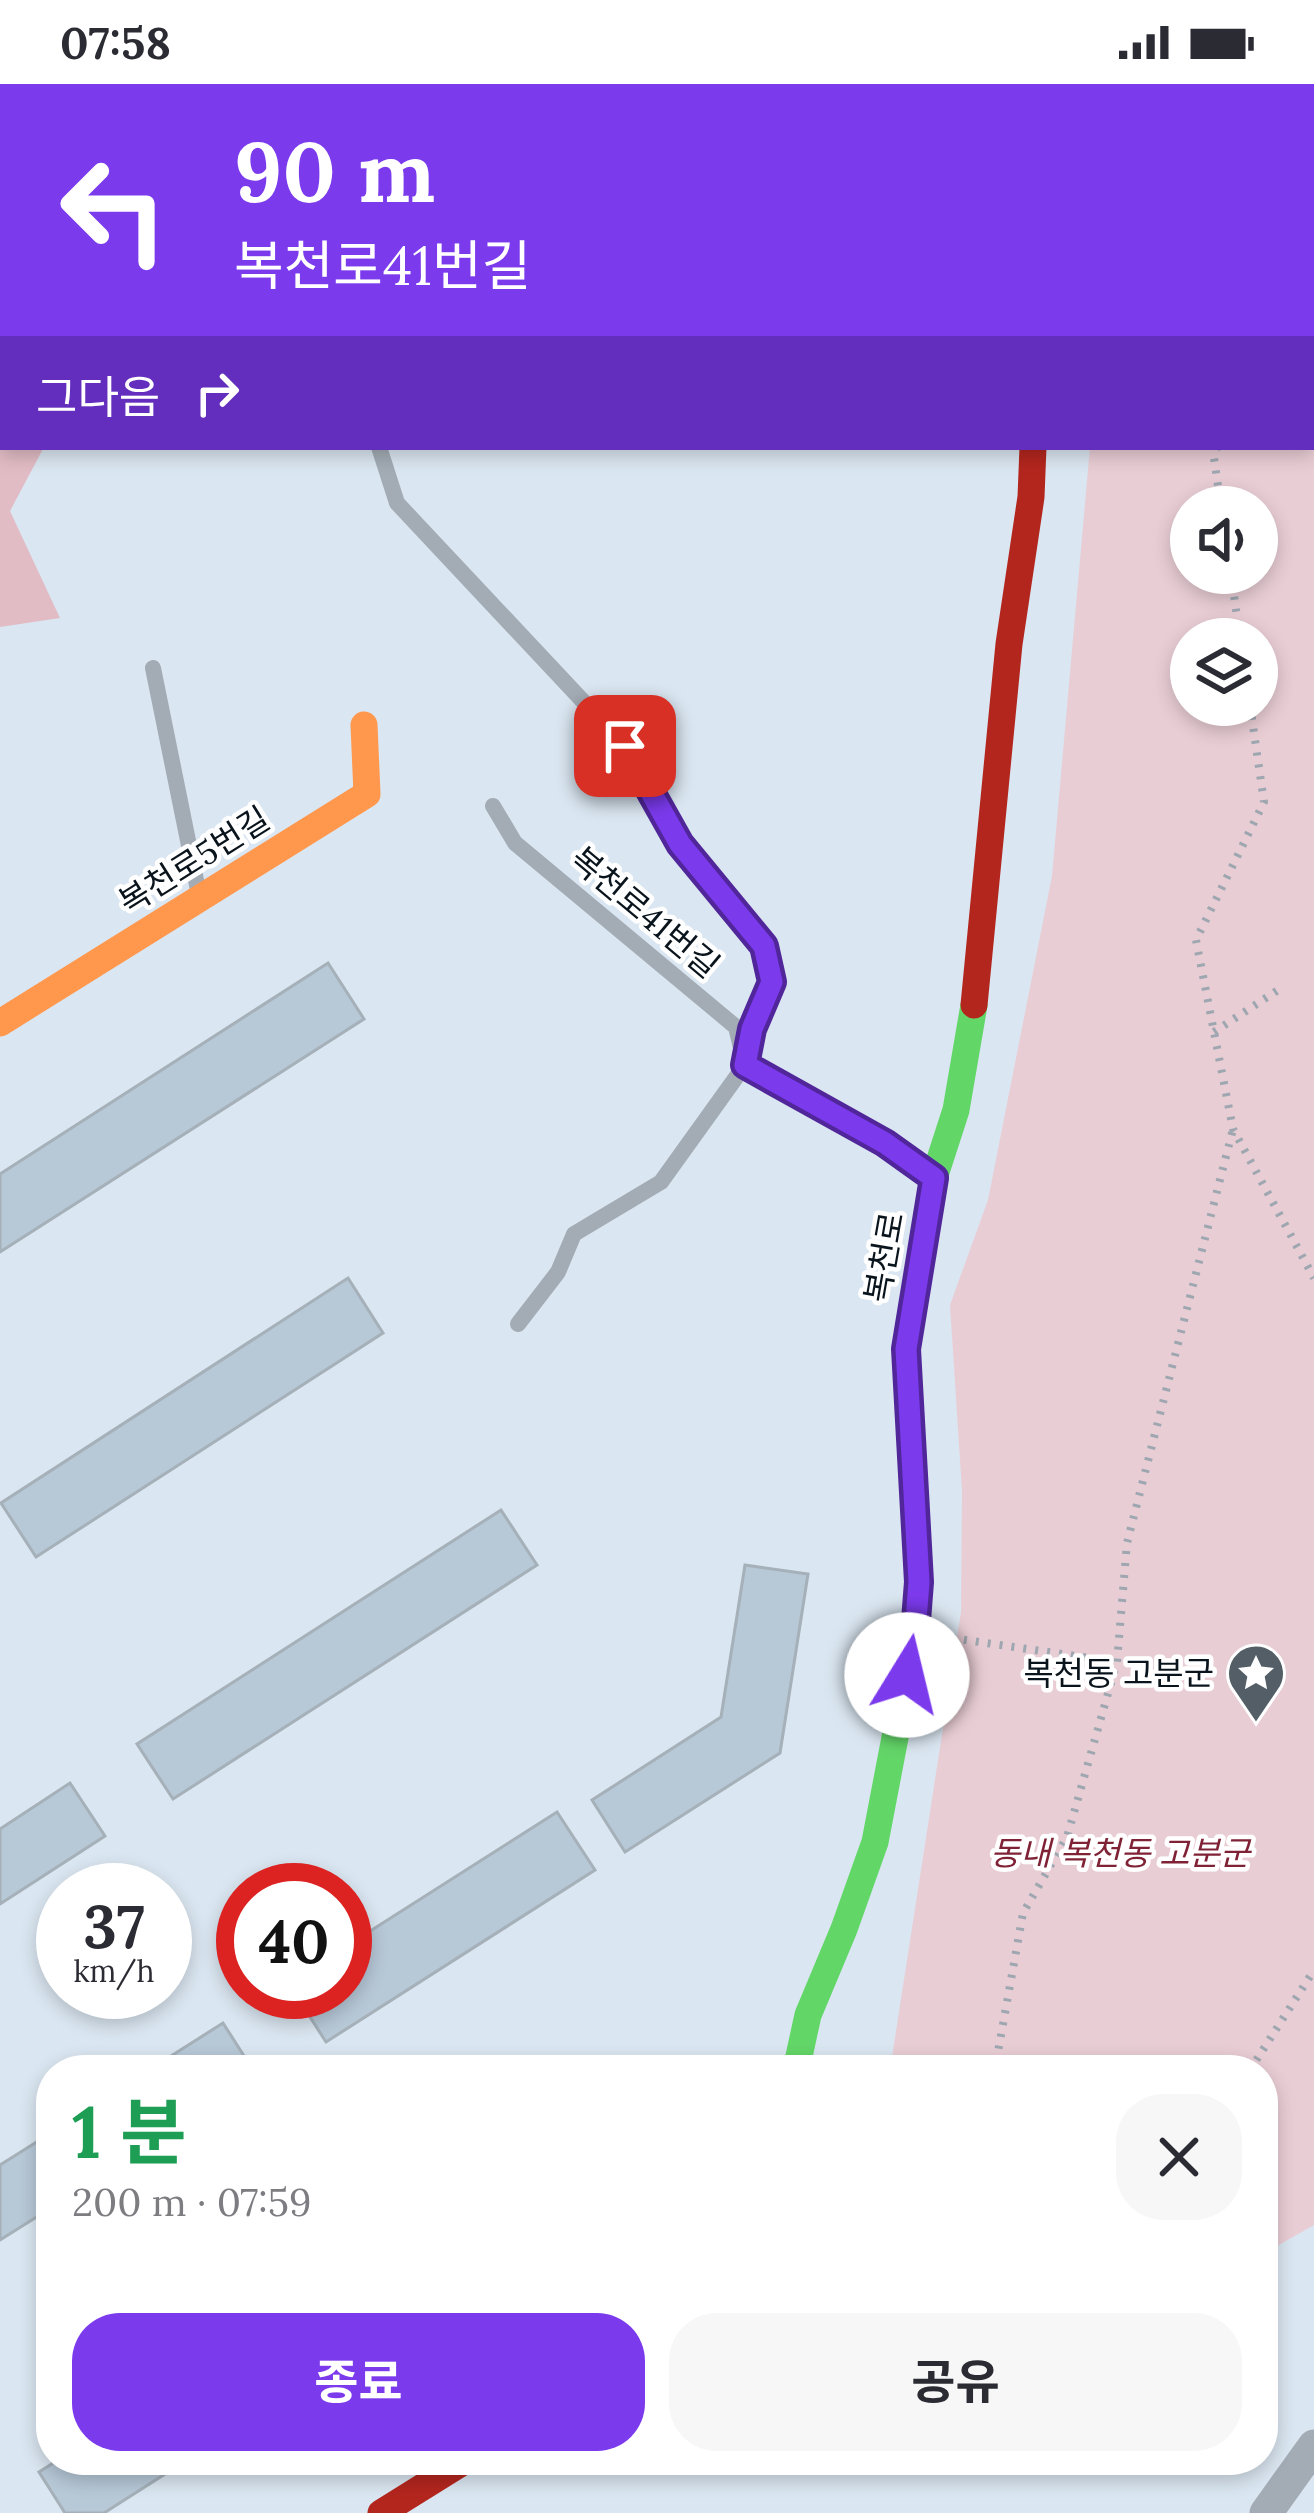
<!DOCTYPE html>
<html lang="ko">
<head>
<meta charset="utf-8">
<style>
  :root { --surface:#fff; --page:#f7f7f7; --text:#2b2b33; --muted:#7c7c81; --accent:#7c3aed }
  body { margin:0; font-family:Lora,"Noto Sans KR",serif; background:var(--page); color:var(--text); height:100vh; display:flex; flex-direction:column; font-size:45px; white-space:nowrap }
  * { box-sizing:border-box; margin:0 }
  p { font-size:39px; color:var(--muted) }
  .icon { flex:none; width:66px; height:66px; fill:none; stroke:currentColor; stroke-width:2; stroke-linecap:round; stroke-linejoin:round }
  .map { position:relative; flex:1; overflow:hidden }
  .details { position:absolute; left:36px; top:1971px; width:1242px; height:420px; display:flex; flex-direction:column; background:var(--surface); border-radius:48px; box-shadow:0 6px 18px #0003 }
  .details>* { flex:none }
  .banner { position:absolute; left:0px; top:0px; width:1314px; height:366px; box-shadow:0 6px 18px #0003; background:#7c3aed; color:#fff; overflow:hidden }
  .controls { position:absolute; left:1170px; top:402px; display:grid; gap:24px }
  .controls a { display:grid; place-items:center; width:108px; height:108px; border-radius:50%; background:var(--surface); box-shadow:0 6px 18px #0003; font-size:60px }
  .speed { position:absolute; left:36px; top:1779px; display:flex; gap:24px; font-size:60px; font-weight:700; text-align:center }
  .speed>* { display:grid; place-content:center; width:156px; height:156px; border-radius:50%; background:var(--surface); box-shadow:0 6px 18px #0003; line-height:1 }
  .speed small { font-size:30px; font-weight:400 }
  .speed .limit { border:18px solid #d22; background:#fff; color:#111 }
  .pin { position:absolute; display:grid; place-items:center; width:102px; height:102px; color:#fff; margin:-51px; border-radius:24px; box-shadow:0 6px 18px #0006 }
  .me { position:absolute; width:132px; margin:-66px; rotate:9deg; stroke-linejoin:round; filter:drop-shadow(0 0 9px #0008) }
  .turn { display:flex; align-items:center; gap:42px; height:252px; padding:0 36px; font-size:54px }
  .turn .icon { width:156px; height:156px; stroke-width:2.5 }
  .turn b { display:block; font-size:84px; line-height:102px }
  .then { display:flex; align-items:center; height:114px; padding:0 36px; background:#0003; gap:24px; font-size:45px }
  .round { display:grid; place-items:center; flex:none; width:126px; height:126px; border-radius:48px; background:var(--page) }
  .headline { display:flex; align-items:center; justify-content:space-between; height:204px; padding:0 36px }
  h1 { font-size:72px; font-weight:700; line-height:90px; color:#1e9e55 }
  .primary-button { display:flex; gap:24px; margin-top:auto; padding:24px 36px }
  .primary-button a { flex:1; height:138px; border-radius:48px; background:var(--accent); color:#fff; font-size:48px; font-weight:700; line-height:138px; text-align:center }
  .primary-button a+a { background:var(--page); color:var(--text) }
  .status { display:flex; justify-content:space-between; align-items:center; height:84px; padding:0 60px; background:var(--surface); direction:ltr }
  .status svg { height:33px; fill:currentColor }
  .map>svg:first-child { display:block }
  .green { fill:#e9cdd5; fill-rule:evenodd }
  .forest { fill:#e2bcc5 }
  .building { fill:#b7c8d7; stroke:#a5b0b9; stroke-width:3 }
  .lines { fill:none; stroke-linecap:round; stroke-linejoin:round }
  .secondary-tunnel { stroke:#bbc6d1; stroke-width:48; stroke-dasharray:48 24; stroke-linecap:butt }
  .path { stroke:#9ea7b0; stroke-width:8; stroke-dasharray:3 9; stroke-linecap:butt }
  .lane { stroke:#a3acb5; stroke-width:16 }
  .street { stroke:#a3acb5; stroke-width:33 }
  .fast { stroke:#63d668; stroke-width:27 }
  .slow { stroke:#ff974d; stroke-width:27 }
  .jam { stroke:#b3261e; stroke-width:27 }
  .route-casing { stroke:#51269a; stroke-width:30 }
  .route { stroke:#7c3aed; stroke-width:21 }
  .labels { text-anchor:middle; dominant-baseline:central; stroke-width:9; stroke-linejoin:round; paint-order:stroke }
  .street-label { font-size:33px; fill:#0a141c; stroke:#fff }
  .poi-label { font-size:33px; fill:#0a141c; stroke:#fff; text-anchor:end }
  .park-label { font-size:33px; font-style:italic; fill:#7f2236; stroke:#fff }
</style>
</head>
<body>
<div class="status"><b>07:58</b><svg viewBox="0 0 49 12"><path d="M0 12V9h3v3zM5 12V6h3v6zM10 12V3h3v9zM15 12V0h3v12zM26 1h20v11H26zM47 4h2v5h-2z"/></svg></div>
<div class="map">
<svg width="1314" height="2429" viewBox="0 0 1314 2429">
  <rect width="100%" height="100%" fill="#dae6f1"/>
  <path class="green" d="M1314 108V2141L1263 2170V1986H890L961 1528 962 1407 950 1221 988 1116 1052 792 1090 363H1311V109ZM1191 423H1257V489H1191ZM1191 555H1257V621H1191Z"/>
  <path class="forest" d="M0 0H405L402 3H3V363H44L10 427 60 534 0 543Z"/>
  <g class="building">
    <path d="M20 0H167L170 3H16Z"/>
    <path d="M328 879 364 935 0 1168V1090Z"/>
    <path d="M348 1194 383 1249 36 1473 1 1419Z"/>
    <path d="M501 1426 537 1481 173 1715 137 1660Z"/>
    <path d="M745 1481 808 1490 780 1669 625 1768 592 1716 721 1633Z"/>
    <path d="M70 1699 105 1752 0 1820V1745Z"/>
    <path d="M557 1728 595 1786 326 1958 294 1908H345V1863Z"/>
    <path d="M223 1939 253 1986H149Z"/>
    <path d="M51 2049V2124L0 2156V2081Z"/>
    <path d="M58 2376H187L104 2429H65L39 2388Z"/>
  </g>
  <g class="lines">
    <path class="secondary-tunnel" d="M1311 70 1314 69"/>
    <g class="path">
      <path d="M1227 0 1230 3"/>
      <path d="M1311 158H1314"/>
      <path d="M1217 363 1214 374 1221 423"/>
      <path d="M1231 489 1240 555"/>
      <path d="M1250 621 1264 718 1196 856 1233 1045 1314 1194"/>
      <path d="M1214 948 1281 904"/>
      <path d="M952 1554 1117 1578"/>
      <path d="M1008 1986 998 1968 1023 1829 1067 1753 1117 1578 1127 1459 1233 1045"/>
      <path d="M1250 1986 1314 1886"/>
    </g>
    <g class="lane">
      <path d="M379 363 397 419 625 662 680 760 764 862 772 899 753 945 745 981 661 1098 574 1150 558 1188 518 1240"/>
      <path d="M153 584 198 806"/>
      <path d="M493 722 515 759 736 943 745 981 885 1059 931 1092"/>
    </g>
    <g class="street">
      <path d="M899 0 903 3"/>
      <path d="M1266 2429 1314 2362"/>
    </g>
    <path class="fast" d="M796 1986 808 1931 844 1845 875 1758 915 1549 919 1499 906 1265 934 1094 956 1026 974 921"/>
    <path class="slow" d="M0 939 367 710 364 641"/>
    <g class="jam">
      <path d="M974 921 1009 560 1031 413 1033 363"/>
      <path d="M381 2429 466 2376"/>
    </g>
  </g>
  <g class="lines">
    <defs>
      <path id="route" d="M625 662 680 760 764 862 772 898 752 945 745 981 885 1059 934 1094 906 1265 919 1498 915 1549 907 1591"/>
    </defs>
    <use href="#route" class="route-casing"/>
    <use href="#route" class="route"/>
  </g>
  <defs>
    <symbol id="sight-pin" viewBox="-11 -11 22 30"><path d="M0 17L-7.5 6A9.5 9.5 0 1 1 7.5 6Z" fill="#535e67" stroke="#fff"/><path d="M0-6L1.8-2.2L6-1.7L2.9 1.2L3.7 5.4L0 3.3L-3.7 5.4L-2.9 1.2L-6-1.7L-1.8-2.2Z" fill="#fff"/></symbol>
  </defs>
  <g fill-rule="evenodd">
    <use href="#sight-pin" x="1223" y="1556" width="66" height="90"/>
  </g>
  <g class="labels">
    <g class="street-label">
      <text transform="translate(194 776) rotate(-32)">복천로5번길</text>
      <text transform="translate(645 828) rotate(40)">복천로41번길</text>
      <text transform="translate(884 1173) rotate(-80)">복천로</text>
    </g>
    <g class="poi-label">
      <text x="1214" y="1589">복천동 고분군</text>
    </g>
    <g class="park-label">
      <text x="1120" y="1769">동내 복천동 고분군</text>
    </g>
  </g>
</svg>
<div class="controls">
<a><svg class="icon" aria-label="sound" viewBox="0 0 24 24"><path d="M4 9h4l5-4v14l-5-4H4zM17 9q2 3 0 6"/></svg></a>
<a><svg class="icon" aria-label="layers" viewBox="0 0 24 24"><path d="M12 4l9 5-9 5-9-5zM3 14l9 5 9-5"/></svg></a>
</div>
<div class="speed"><div>37<small>km/h</small></div><div class="limit">40</div></div>
<div class="pin" style="left:625px;top:662px;background:#d93025"><svg class="icon" aria-label="arrive" viewBox="0 0 24 24"><path d="M6 21V4h12l-3 4 3 4H6"/></svg></div>
<svg class="me" style="left:907px;top:1591px" viewBox="-20 -20 40 40"><circle r="19" fill="#fff"/><path d="M0-13L10 11 0 6-10 11z" fill="#7c3aed"/></svg>
<div class="banner">
<div class="turn"><svg class="icon" aria-label="left" viewBox="0 0 24 24"><path d="M17 20v-9H6M10 6l-5 5 5 5"/></svg><div><b>90 m</b>복천로41번길</div></div>
<div class="then">그다음<svg class="icon" aria-label="right" viewBox="0 0 24 24"><path d="M7 20v-9h11M14 6l5 5-5 5"/></svg></div>
</div>
<section class="details">
<div class="headline"><div><h1>1 분</h1><p>200 m · 07:59</p></div><a class="round"><svg class="icon" aria-label="close" viewBox="0 0 24 24"><path d="M6 6l12 12M18 6L6 18"/></svg></a></div>
<div class="primary-button"><a>종료</a><a>공유</a></div>
</section>
</div>
</body>
</html>
